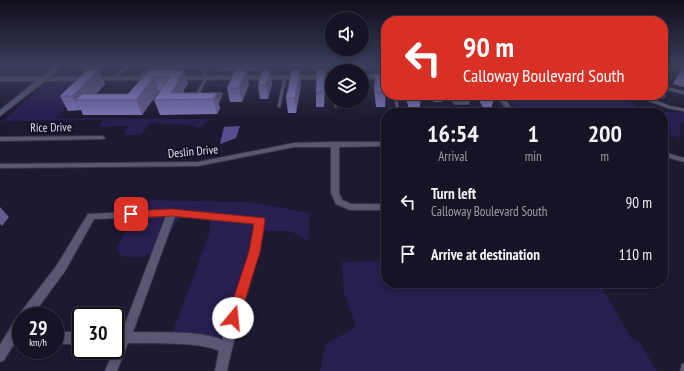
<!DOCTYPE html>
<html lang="en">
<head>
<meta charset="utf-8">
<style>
  :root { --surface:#161325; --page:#1f1c2d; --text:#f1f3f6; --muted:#9e9ea7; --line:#353242 }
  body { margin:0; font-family:"PT Sans Narrow",sans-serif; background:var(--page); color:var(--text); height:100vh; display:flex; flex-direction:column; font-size:15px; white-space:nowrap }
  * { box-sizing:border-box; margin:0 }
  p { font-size:13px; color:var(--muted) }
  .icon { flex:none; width:22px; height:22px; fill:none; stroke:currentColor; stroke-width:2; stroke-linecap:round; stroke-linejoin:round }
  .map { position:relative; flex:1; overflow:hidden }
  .side { position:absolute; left:381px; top:108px; width:287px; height:180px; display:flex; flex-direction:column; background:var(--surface); border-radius:16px; box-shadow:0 2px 6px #0003,0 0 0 1px var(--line) }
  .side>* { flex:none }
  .top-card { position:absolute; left:381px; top:16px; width:287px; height:84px; border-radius:16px; box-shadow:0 2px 6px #0003,0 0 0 1px var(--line); background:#d93025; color:#fff; overflow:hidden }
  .buttons { position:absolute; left:325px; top:12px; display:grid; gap:8px }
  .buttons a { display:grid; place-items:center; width:44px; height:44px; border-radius:50%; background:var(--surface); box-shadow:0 2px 6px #0003,0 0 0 1px var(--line); font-size:20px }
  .speed { position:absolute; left:12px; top:307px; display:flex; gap:8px; font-size:20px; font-weight:700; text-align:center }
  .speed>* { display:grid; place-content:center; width:52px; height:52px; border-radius:50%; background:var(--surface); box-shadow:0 2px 6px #0003,0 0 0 1px var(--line); line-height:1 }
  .speed small { font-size:10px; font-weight:400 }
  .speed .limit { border:2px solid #111; border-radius:6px; background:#fff; color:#111 }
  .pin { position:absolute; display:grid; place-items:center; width:34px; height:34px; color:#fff; margin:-17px; border-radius:8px; box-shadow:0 2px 6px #0006 }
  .me { position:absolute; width:44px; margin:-22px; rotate:17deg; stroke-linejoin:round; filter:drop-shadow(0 0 3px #0008) }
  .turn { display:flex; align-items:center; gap:14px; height:84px; padding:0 16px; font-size:18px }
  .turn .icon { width:52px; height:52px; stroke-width:2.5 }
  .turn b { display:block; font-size:28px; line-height:34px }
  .eta { display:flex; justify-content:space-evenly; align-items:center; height:68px; text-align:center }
  .eta b { font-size:24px; font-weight:700; line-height:28px }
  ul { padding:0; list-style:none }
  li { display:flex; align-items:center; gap:12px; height:52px; padding:0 16px }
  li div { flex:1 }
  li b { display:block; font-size:15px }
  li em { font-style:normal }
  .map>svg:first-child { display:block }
  .green { fill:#281e50 }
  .water { fill:#594d92 }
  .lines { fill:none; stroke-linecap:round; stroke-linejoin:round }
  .service-far1-casing { stroke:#383448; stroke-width:4 }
  .service-casing { stroke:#383448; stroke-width:7 }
  .minor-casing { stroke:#383448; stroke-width:2 }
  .tertiary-casing { stroke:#383448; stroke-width:2 }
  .service-far1 { stroke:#595772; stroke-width:3 }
  .service { stroke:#595772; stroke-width:5.5 }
  .minor { fill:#595772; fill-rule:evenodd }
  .tertiary { fill:#595772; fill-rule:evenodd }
  .wall { fill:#7b72b2 }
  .shaded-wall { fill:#645c91 }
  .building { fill:#8f84cf; stroke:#645c91 }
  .route { fill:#d93025; stroke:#8d1f18 }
  .labels { text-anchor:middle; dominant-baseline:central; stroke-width:4; stroke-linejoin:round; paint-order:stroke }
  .street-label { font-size:12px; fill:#e1dff0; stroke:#141026 }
</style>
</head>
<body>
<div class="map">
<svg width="684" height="371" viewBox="0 0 684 371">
  <rect width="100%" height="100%" fill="#1d1931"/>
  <g class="green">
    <path d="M69 65H117L109 73 58 75Z"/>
    <path d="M54 82H91L56 118 210 119 199 128 189 125 150 123 141 135H124L127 126 99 127 103 120 3 121 44 85Z"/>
    <path d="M506 95H622L639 109 646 112H684V122H682L679 138 663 132V113H524L516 110Z"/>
    <path d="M142 200 253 202 309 213V241L290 231H268L255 234 246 260 230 338 172 334 209 234 210 219 182 217 178 220 158 252 140 258 122 256 116 249Z"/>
    <path d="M386 261V283H599L631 338 640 343 657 371H320L326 344 356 327 344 292 342 262Z"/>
  </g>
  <path class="water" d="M240 126 236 138 220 144 224 127Z"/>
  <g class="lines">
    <defs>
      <g id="service-far1">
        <path d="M379 65 381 77"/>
        <path d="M219 69H265L263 74"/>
        <path d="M113 78 129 65"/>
        <path d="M138 78 151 68 200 67 206 68 204 78"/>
        <path d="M663 87 684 93"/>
        <path d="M212 94H221L218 102H215"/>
        <path d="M395 95 397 106"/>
        <path d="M451 95 455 103H468L464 95"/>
        <path d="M636 95 669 107 684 110"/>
        <path d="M196 97 206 78"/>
        <path d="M651 100 664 96"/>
        <path d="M336 101V106"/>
        <path d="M279 106 285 77"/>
      </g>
      <path id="service" d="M683 371 684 366"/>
      <g id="minor">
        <path d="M496 95H502L515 113H509Z"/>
        <path d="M102 136 105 138 104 139 0 141V137Z"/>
        <path d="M333 142H386V146L339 147V193L342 200 351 204H386V210H350L336 204 331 193V147H294L198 166 0 168V164L198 162 294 143Z"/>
        <path d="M663 152 684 158V162L663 156Z"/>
        <path d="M172 210 260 218 263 219 264 221C256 273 237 320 227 371H215L219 351C200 341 152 344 128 343L117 371H105L114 350H115L117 343H115V331L122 332 166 216 94 219 65 271 32 316H21V344H14L4 360 0 362V345L17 317 20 316 21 312 57 265 88 214ZM175 216 255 224 247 262 222 340C201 330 157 333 133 332Z"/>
        <rect x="55" y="332" width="26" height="12"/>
      </g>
      <g id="tertiary">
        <path d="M56 65H63L50 77 154 76 157 78 154 80 45 81 0 116V110L36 81H0V77H42Z"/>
        <path d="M332 75V79L172 80 169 78 172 76Z"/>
        <rect x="362" y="75" width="24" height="4"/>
      </g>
    </defs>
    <use href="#service-far1" class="service-far1-casing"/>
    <use href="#service" class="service-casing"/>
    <use href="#minor" class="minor-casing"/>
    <use href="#tertiary" class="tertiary-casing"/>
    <use href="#service-far1" class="service-far1"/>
    <use href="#service" class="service"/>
    <use href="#minor" class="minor"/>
    <use href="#tertiary" class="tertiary"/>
  </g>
  <g class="wall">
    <rect x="348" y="65" width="21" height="3"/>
    <path d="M684 67V87L673 84 679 74Z"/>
    <path d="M99 70 105 84 96 94H128L149 70H184L188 84 183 91 184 93H216L220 108 217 114 160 115 154 100 160 91H159L142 115H83L81 110 68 111 60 96Z"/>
    <path d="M300 70 301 84 296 113H288L286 98Z"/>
    <path d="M325 70V84L324 107H316V92Z"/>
    <path d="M375 74 386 91 385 107H376L374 88Z"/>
    <path d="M249 84 242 102H230L227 88Z"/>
    <path d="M272 84 268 99H260L258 85Z"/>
    <path d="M405 95H420L421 98 419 113H410Z"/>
    <path d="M431 95H443L442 102H434Z"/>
    <path d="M476 95H495L491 109H484Z"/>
  </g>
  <g class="shaded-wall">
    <path d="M99 70 105 84 90 100H75L80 111 72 96Z"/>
    <path d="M184 70 188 84 183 91 184 94 171 93 177 80Z"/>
    <path d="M246 70 249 84 242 102 239 88Z"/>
    <path d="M270 70 272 84 268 99 266 85Z"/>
    <path d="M300 70 301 84 296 113 295 98Z"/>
    <path d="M325 70V84L324 107V92Z"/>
    <path d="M154 77 159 91 142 115 136 100Z"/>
    <path d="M216 93 220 108 217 114 213 99Z"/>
    <path d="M0 207 9 217 2 226 0 224Z"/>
  </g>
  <g class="building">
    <path d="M684 67V75L679 74Z"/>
    <path d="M87 70H99L72 96H60Z"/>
    <path d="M149 70H184L177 80H180L171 93H216L213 99 154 100 170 77H154L136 100H75L82 94H128Z"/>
    <path d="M235 70H246L239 88H227Z"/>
    <path d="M263 70H270L266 85H258Z"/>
    <path d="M292 70H300L295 98H286Z"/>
    <path d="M317 70H325L324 92H316Z"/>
    <path d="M375 74H383L386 92H378Z"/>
    <path d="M411 95H420L421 98H412Z"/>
  </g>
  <linearGradient id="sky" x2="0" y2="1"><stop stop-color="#100e1b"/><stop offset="0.56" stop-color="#3a3e5a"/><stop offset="1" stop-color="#3a3e5a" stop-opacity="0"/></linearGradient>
  <rect width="684" height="117" fill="url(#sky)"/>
  <path class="route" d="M172 209 264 218 265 221 260 252 238 322 233 324 229 322 227 318 249 252 254 224 172 216 131 218 126 214 131 211Z"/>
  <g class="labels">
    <g class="street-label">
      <text transform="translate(51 127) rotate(-1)">Rice Drive</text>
      <text transform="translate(193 151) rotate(-5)">Deslin Drive</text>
    </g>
  </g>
</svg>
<div class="buttons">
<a><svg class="icon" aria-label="sound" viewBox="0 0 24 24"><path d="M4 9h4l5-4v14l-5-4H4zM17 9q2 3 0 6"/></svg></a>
<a><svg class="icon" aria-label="layers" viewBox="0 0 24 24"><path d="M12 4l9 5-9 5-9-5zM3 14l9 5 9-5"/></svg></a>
</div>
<div class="speed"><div>29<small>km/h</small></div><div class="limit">30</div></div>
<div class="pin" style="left:131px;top:214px;background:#d93025"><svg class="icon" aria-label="arrive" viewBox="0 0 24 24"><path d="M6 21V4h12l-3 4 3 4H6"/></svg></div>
<svg class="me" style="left:233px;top:318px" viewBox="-20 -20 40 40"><circle r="19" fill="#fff"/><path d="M0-13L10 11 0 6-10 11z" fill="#d93025"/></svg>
<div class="top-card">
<div class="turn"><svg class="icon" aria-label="left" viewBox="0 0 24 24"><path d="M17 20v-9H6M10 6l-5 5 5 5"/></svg><div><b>90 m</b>Calloway Boulevard South</div></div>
</div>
<section class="side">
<div class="eta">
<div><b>16:54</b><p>Arrival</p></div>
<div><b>1</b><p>min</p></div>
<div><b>200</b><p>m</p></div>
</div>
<ul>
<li><svg class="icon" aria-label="left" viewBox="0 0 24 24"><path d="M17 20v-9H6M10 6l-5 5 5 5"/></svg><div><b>Turn left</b><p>Calloway Boulevard South</p></div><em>90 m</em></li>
<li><svg class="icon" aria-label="arrive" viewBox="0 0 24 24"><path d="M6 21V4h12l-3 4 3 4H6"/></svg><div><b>Arrive at destination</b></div><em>110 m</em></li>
</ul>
</section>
</div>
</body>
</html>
